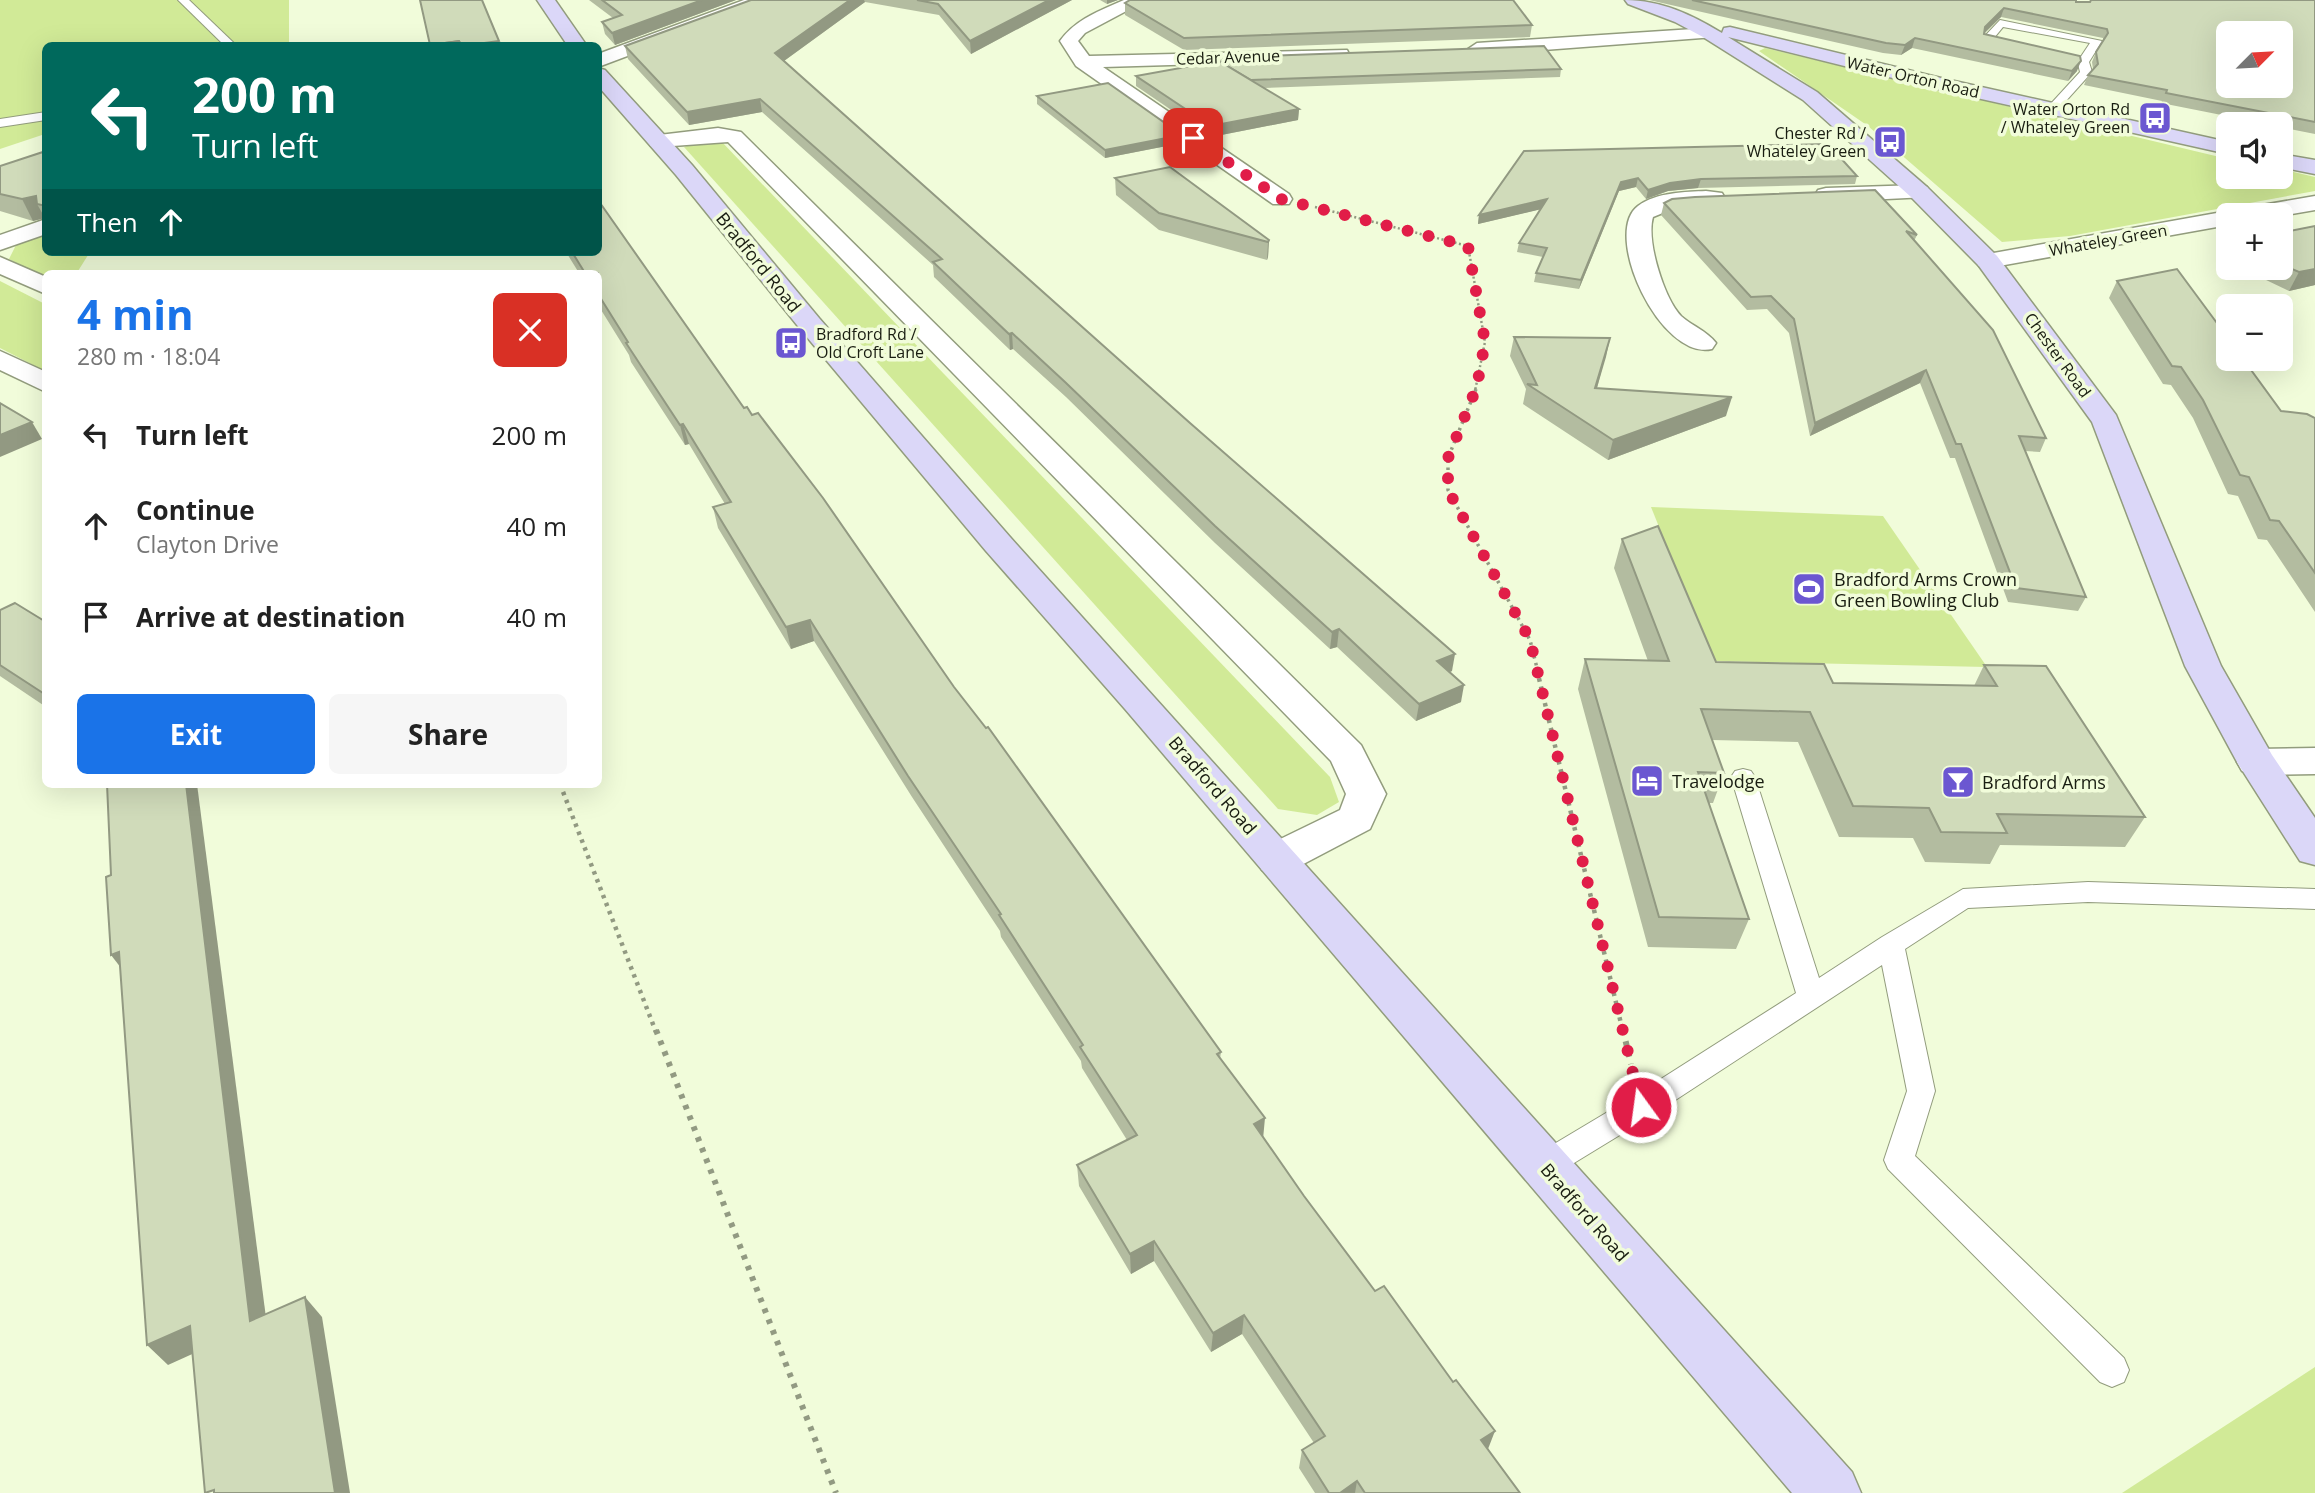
<!DOCTYPE html>
<html lang="en">
<head>
<meta charset="utf-8">
<style>
  :root { --surface:#fff; --page:#f6f6f6; --text:#222; --muted:#767676; --accent:#1a73e8 }
  body { margin:0; font-family:"Open Sans",sans-serif; background:var(--page); color:var(--text); height:100vh; display:flex; flex-direction:column; font-size:26px; white-space:nowrap }
  * { box-sizing:border-box; margin:0 }
  p { font-size:23px; color:var(--muted) }
  .icon { flex:none; width:38px; height:38px; fill:none; stroke:currentColor; stroke-width:2; stroke-linecap:round; stroke-linejoin:round }
  .map { position:relative; flex:1; overflow:hidden }
  .details { position:absolute; left:42px; top:270px; width:560px; height:518px; display:flex; flex-direction:column; background:var(--surface); border-radius:10px; box-shadow:0 7px 28px #0002 }
  .details>* { flex:none }
  .top-card { position:absolute; left:42px; top:42px; width:560px; height:214px; border-radius:10px; box-shadow:0 7px 28px #0002; background:#00695c; color:#fff; overflow:hidden }
  .needle { width:46px; rotate:66deg }
  .fabs { position:absolute; left:2216px; top:21px; display:grid; gap:14px }
  .fabs a { display:grid; place-items:center; width:77px; height:77px; border-radius:10px; background:var(--surface); box-shadow:0 7px 28px #0002; font-size:35px }
  .pin { position:absolute; display:grid; place-items:center; width:60px; height:60px; color:#fff; margin:-30px; border-radius:14px; box-shadow:0 4px 10px #0006 }
  .me { position:absolute; width:77px; margin:-38px; rotate:346deg; stroke-linejoin:round; filter:drop-shadow(0 0 5px #0008) }
  .turn { display:flex; align-items:center; gap:24px; height:147px; padding:0 35px; font-size:32px }
  .turn .icon { width:91px; height:91px; stroke-width:2.5 }
  .turn b { display:block; font-size:49px; line-height:60px }
  .then { display:flex; align-items:center; height:66px; padding:0 35px; background:#0003; gap:14px; font-size:26px }
  .round { display:grid; place-items:center; flex:none; width:74px; height:74px; border-radius:10px; background:var(--page) }
  .headline { display:flex; align-items:center; justify-content:space-between; height:119px; padding:0 35px }
  h1 { font-size:42px; font-weight:700; line-height:52px; color:var(--accent) }
  .cta { display:flex; gap:14px; margin-top:auto; padding:14px 35px }
  .cta a { flex:1; height:80px; border-radius:10px; background:var(--accent); color:#fff; font-size:28px; font-weight:700; line-height:80px; text-align:center }
  .cta a+a { background:var(--page); color:var(--text) }
  ul { padding:0; list-style:none }
  li { display:flex; align-items:center; gap:21px; height:91px; padding:0 35px }
  li div { flex:1 }
  li b { display:block; font-size:26px }
  li em { font-style:normal }
  .map>svg:first-child { display:block }
  .green { fill:#d1ea97 }
  .lines { fill:none; stroke-linecap:round; stroke-linejoin:round }
  .service-casing { stroke:#929c7d; stroke-width:2 }
  .minor-casing { stroke:#929c7d; stroke-width:3 }
  .secondary-casing { stroke:#929c7d; stroke-width:3 }
  .path-far3 { stroke:#929a82; stroke-width:2.5; stroke-dasharray:2 2.5; stroke-linecap:butt }
  .path-far2 { stroke:#929a82; stroke-width:3.5; stroke-dasharray:2.5 4.5; stroke-linecap:butt }
  .path-far1 { stroke:#929a82; stroke-width:4.5; stroke-dasharray:3.5 5; stroke-linecap:butt }
  .path { stroke:#929a82; stroke-width:6; stroke-dasharray:4.5 7; stroke-linecap:butt }
  .service { fill:#fff; fill-rule:evenodd }
  .minor { fill:#fff; fill-rule:evenodd }
  .secondary { fill:#dbd7f8; fill-rule:evenodd }
  .wall { fill:#b3bca0 }
  .shaded-wall { fill:#929982 }
  .building { fill:#d0dbba; stroke:#929982; stroke-width:2; fill-rule:evenodd }
  .route { stroke:#e11d48; stroke-width:12; stroke-dasharray:0 21.6 }
  .labels { text-anchor:middle; dominant-baseline:central; stroke-width:7; stroke-linejoin:round; paint-order:stroke }
  .far-street-label { font-size:16px; fill:#191d11; stroke:#f1fcda }
  .far-poi-label { font-size:16px; fill:#191d11; stroke:#f1fcda; text-anchor:end }
  .street-label { font-size:18px; fill:#191d11; stroke:#f1fcda }
  .poi-label { font-size:18px; fill:#191d11; stroke:#f1fcda; text-anchor:start }
</style>
</head>
<body>
<div class="map">
<svg width="2315" height="1493" viewBox="0 0 2315 1493">
  <rect width="100%" height="100%" fill="#f1fcda"/>
  <g class="green">
    <path d="M0 0H289V45L46 46 45 134 0 149Z"/>
    <path d="M1765 48 2228 159V177H2280V169L2315 177V191L2070 236 2002 242 1868 126 1759 51Z"/>
    <path d="M705 140H720L1330 777 1339 802 1317 815 1278 809 684 147Z"/>
    <path d="M45 233 46 252H90L78 271 46 273 45 278 9 259 16 245Z"/>
    <path d="M0 281 45 304V371L0 348Z"/>
    <path d="M1651 507 1883 516 1987 667 1713 661Z"/>
    <path d="M2315 1367V1493H2122Z"/>
  </g>
  <g class="lines">
    <defs>
      <g id="service">
        <path d="M178 0H189L237 46H225Z"/>
        <path d="M2000 20 2102 41 2089 62 2092 72 2056 112 2046 109 2080 72 2078 64 2045 55 2051 52 2080 58 2090 43 2003 27 1994 38 2014 43V47L1983 42V38Z"/>
        <path d="M46 112V120L0 127V119Z"/>
        <path d="M1743 769 1751 771 1755 777 1819 978 1882 937 1963 889 2088 882 2315 889V909L2088 902 1968 908 1905 949 1935 1091 1915 1156 2124 1358 2129 1370 2124 1382 2112 1387 2100 1382 1888 1169 1884 1160 1907 1091 1882 965 1651 1116 1556 1174 1545 1178 1534 1174 1530 1165 1534 1156 1631 1098 1796 993 1731 777 1735 771Z"/>
      </g>
      <g id="minor">
        <path d="M744 0H769L766 4 598 67V54Z"/>
        <path d="M1124 0H1147L1085 33 1078 41 1089 56 1347 50 1349 54 1347 58 1340 60 1103 67 1289 194 1292 199 1289 204H1273L1076 66 1060 41C1076 19 1099 11 1124 0Z"/>
        <path d="M1709 28 1718 33 1715 37 1477 55 1468 49 1477 43Z"/>
        <path d="M718 128 741 132 1361 745 1386 794 1370 829 1292 870 1277 874 1262 870 1256 859 1262 848 1340 810 1346 794 1331 761 728 142 659 147 651 146 648 141 651 136 659 135Z"/>
        <path d="M1919 185 1927 187 1930 192 1927 197 1826 202 1818 200 1815 195 1818 190 1826 188Z"/>
        <path d="M1706 191 1722 193 1725 198 1722 203 1714 205 1675 208 1653 217C1646 241 1664 298 1681 316 1692 326 1707 331 1716 343L1712 349C1661 361 1601 234 1638 206 1656 192 1686 192 1706 191Z"/>
        <path d="M2315 196V210L2280 216 2228 215V225L1988 268 1979 266 1976 261 1979 256 1988 254 2228 211 2235 213 2245 208Z"/>
        <path d="M46 219V234L0 250V235Z"/>
        <path d="M0 257 46 277V294L0 274Z"/>
        <path d="M0 351 46 372V392L0 370Z"/>
        <path d="M2315 748V774L2256 775 2242 771 2237 762 2242 753 2256 749Z"/>
      </g>
      <g id="secondary">
        <path d="M537 0H555L587 46H568Z"/>
        <path d="M1625 0C1661 0 1692 15 1722 33L1724 28 1730 27 1941 78 2228 142V154L1941 90 1728 37 1817 92 1927 187 1997 256 2116 415 2221 666 2272 755 2315 818V865L2300 861 2237 762 2185 666 2092 422 1979 266 1911 197 1803 100 1703 37 1675 22 1628 4Z"/>
        <path d="M598 68 605 70 692 165 819 318 1010 537 1852 1472 1861 1493H1792L1125 709 986 551 801 330 676 175 598 86Z"/>
        <path d="M2280 154 2315 160V174L2280 167Z"/>
      </g>
    </defs>
    <use href="#service" class="service-casing"/>
    <use href="#minor" class="minor-casing"/>
    <use href="#secondary" class="secondary-casing"/>
    <path class="path-far3" d="M1315 207 1468 246 1485 342 1475 391"/>
    <path class="path-far2" d="M1476 389 1448 458V490L1530 640 1538 672"/>
    <g class="path-far1">
      <path d="M1537 670 1623 1032"/>
      <path d="M560 784 656 1032"/>
    </g>
    <g class="path">
      <path d="M656 1030 836 1493"/>
      <path d="M1623 1030 1631 1064"/>
    </g>
    <use href="#service" class="service"/>
    <use href="#minor" class="minor"/>
    <use href="#secondary" class="secondary"/>
  </g>
  <g class="wall">
    <path d="M589 0H736L615 45 605 34 602 22 613 18Z"/>
    <path d="M751 0H1072L971 54 939 15 865 2 784 61 1452 671 1450 672 1461 702 1416 721 1337 647 1330 649 1215 543 1066 397 1013 349 1010 350 934 277 933 265 762 112 689 125 628 59 625 46Z"/>
    <path d="M1100 0H1118L1107 4Z"/>
    <path d="M1649 0H2076V2H2090L2315 0V134L2280 127V124H2267L2161 103 2162 101 2084 85 2088 75 2093 69 2092 62 2096 52 2103 41V38L2001 17 1984 34 2077 71 2068 81 1912 48 1901 55 1883 53Z"/>
    <path d="M1125 3 1532 25 1530 37 1184 50 1125 15Z"/>
    <path d="M1211 58 1561 69 1560 77 1263 88 1299 109 1298 120 1211 137 1136 86V76L1211 62Z"/>
    <path d="M1037 96 1182 143 1105 158 1037 104Z"/>
    <path d="M46 151V219L45 218 33 221 0 211V166Z"/>
    <path d="M1524 151 1857 176 1855 184 1698 188 1668 191 1646 199 1636 187 1619 191 1579 289 1534 282 1536 273 1543 257 1517 252 1519 243 1541 209 1478 224 1479 215Z"/>
    <path d="M1115 178 1269 240 1268 257 1267 260 1159 230 1116 195Z"/>
    <path d="M1875 190 1917 235 1914 241 2046 438 2040 452 2025 451 2086 597 2078 611 2008 602 1955 458H1950L1920 383 1810 436 1789 333 1767 309 1747 310 1661 215 1664 203Z"/>
    <path d="M2280 233 2315 285 2289 291 2241 268H2280Z"/>
    <path d="M566 252H598L744 408 954 687 1221 1052 1220 1059 1263 1137 1304 1196 1520 1493H1315L1299 1468 1302 1450 1314 1443 1242 1334 1211 1352 1154 1261 1131 1274 1079 1186 1077 1165 1127 1140 1082 1068 1081 1061 1001 937 1000 931 912 797 814 641 791 649 718 528 713 507 725 504 689 444 685 445 631 362 629 355 598 305V273H579Z"/>
    <path d="M2117 281 2281 411 2315 418V612L2267 540 2258 539 2238 496 2228 494 2193 418 2171 385 2163 384 2109 298Z"/>
    <path d="M1514 337 1610 338 1597 388 1726 416 1608 460 1523 404 1526 389 1510 356Z"/>
    <path d="M1622 539 1716 662 1833 683 1974 686 1984 665 2145 817 2125 847 2000 845 1990 864 1925 862 1913 838 1839 837 1798 742 1712 740 1724 773 1713 803H1709L1749 919 1736 949 1648 947 1578 689 1585 659 1648 661 1614 568Z"/>
    <path d="M0 610 46 622V707L0 676Z"/>
  </g>
  <g class="shaded-wall">
    <path d="M702 0H736L615 45 612 33Z"/>
    <path d="M850 0H864L865 2 777 66 775 53Z"/>
    <path d="M1049 0H1072L971 54 970 41Z"/>
    <path d="M1107 0H1118L1107 4Z"/>
    <path d="M2004 8 2001 17 1981 36 1985 27Z"/>
    <path d="M1915 38 1912 48 1901 55 1905 45Z"/>
    <path d="M499 41 500 46H462Z"/>
    <path d="M2081 61 2077 71 2068 81 2072 71Z"/>
    <path d="M760 99 762 112 689 125 687 112Z"/>
    <path d="M1299 109 1298 120 1211 137V126Z"/>
    <path d="M1182 135V143L1105 158V150Z"/>
    <path d="M1638 178 1636 187 1619 191 1579 289 1581 280 1621 182Z"/>
    <path d="M1701 179 1698 188 1668 191 1646 199 1648 190 1670 183Z"/>
    <path d="M36 196 37 204 45 218 33 221 22 199Z"/>
    <path d="M1547 199 1546 208 1478 224 1479 215Z"/>
    <path d="M1269 240 1268 257 1267 260 1268 242Z"/>
    <path d="M2315 269V285L2289 291 2299 272Z"/>
    <path d="M1012 333 1013 349 1010 350 1009 334Z"/>
    <path d="M1610 338 1606 357 1591 408 1595 388Z"/>
    <path d="M1926 370 1920 383 1810 436 1815 423Z"/>
    <path d="M1732 397 1726 416 1608 460 1613 440Z"/>
    <path d="M32 422 42 439 0 457V435Z"/>
    <path d="M683 424 689 444 685 445 680 425Z"/>
    <path d="M810 620 814 641 791 649 786 627Z"/>
    <path d="M1339 629 1337 647 1330 649 1332 632Z"/>
    <path d="M1455 654 1452 671 1434 678 1437 661Z"/>
    <path d="M1464 685 1461 702 1416 721 1419 704Z"/>
    <path d="M186 784H197L269 1341 250 1321Z"/>
    <path d="M119 952 128 977 111 955Z"/>
    <path d="M1265 1118 1263 1139 1254 1124Z"/>
    <path d="M1154 1241V1261L1131 1274 1130 1254Z"/>
    <path d="M305 1297 322 1317 350 1493H335Z"/>
    <path d="M1244 1315 1242 1334 1211 1352 1213 1333Z"/>
    <path d="M190 1326 210 1346 168 1365 147 1345Z"/>
    <path d="M1495 1431 1488 1449 1481 1440Z"/>
    <path d="M1357 1481 1355 1493H1340Z"/>
  </g>
  <g class="building">
    <path d="M420 0H482L499 41 462 46 459 41 430 45Z"/>
    <path d="M602 0H702L612 33 602 22 622 15Z"/>
    <path d="M751 0H850L775 53 1190 423 1455 654 1437 661 1464 685 1419 704 1339 629 1332 632 1215 526 1065 382 1012 333 1009 334 933 262 942 259 760 99 687 112 625 46Z"/>
    <path d="M917 0H1049L970 41 938 4Z"/>
    <path d="M1130 0H1513L1532 25 1184 38 1125 3Z"/>
    <path d="M1692 0H2076V2H2090L2091 0H2315V122L2166 93 2167 90 2088 75 2098 64 2096 52 2108 33 2107 29 2004 8 1985 27 1984 34 2080 56 2081 61 2072 71 1915 38 1905 45 1886 43ZM2228 33H2280V86H2228Z"/>
    <path d="M459 41 461 46H423Z"/>
    <path d="M1544 46 1561 69 1251 80 1219 61H1216L1211 58Z"/>
    <path d="M1219 61 1299 109 1211 126 1136 76Z"/>
    <path d="M1108 83 1182 135 1105 150 1037 96Z"/>
    <path d="M1828 144 1857 176 1701 179 1670 183 1648 190 1638 178 1621 182 1581 280 1536 273 1547 248 1519 243 1547 199 1479 215 1524 151Z"/>
    <path d="M46 151V206L37 204 36 196 22 199 0 194V166Z"/>
    <path d="M1170 167 1269 240 1268 242 1159 213 1115 178Z"/>
    <path d="M1875 190 1917 235 1906 231 1993 330 2046 438 2019 436 2086 597 2016 588 1961 444H1956L1926 370 1815 423 1794 319 1771 296 1751 297 1664 203 1672 199 1695 197Z"/>
    <path d="M598 200 744 408 747 407 752 415 758 413 823 498 954 687 986 728 988 727 1221 1052 1217 1054 1265 1118 1254 1124 1304 1196 1375 1291 1384 1286 1453 1382 1456 1380 1495 1431 1481 1440 1520 1493H1365L1357 1481 1340 1493H1329L1302 1450 1325 1436 1244 1315 1213 1333 1154 1241 1130 1254 1077 1165 1137 1135 1080 1047 1083 1045 999 915 1001 914 908 776 810 620 786 627 713 507 731 502 683 424 680 425 626 343 628 342 598 294V273H585L572 252H598Z"/>
    <path d="M2315 226V269L2299 272 2280 264V233Z"/>
    <path d="M2177 269 2228 338V359H2243L2281 411 2307 414 2315 418V573L2279 521 2270 520 2249 477 2240 475 2203 400 2181 367 2172 366 2117 281Z"/>
    <path d="M1514 337 1610 338 1595 388 1732 397 1613 440 1527 384 1537 385Z"/>
    <path d="M0 403 32 422 0 435Z"/>
    <path d="M1658 526 1716 662 1824 664 1833 683 1997 686 1984 665 2046 666 2145 817 1997 814 2007 833 1941 832 1929 808 1853 806 1810 712 1701 709 1724 773 1698 772 1749 919 1659 917 1585 659 1669 661 1622 539Z"/>
    <path d="M15 603 46 622V695L0 665V610Z"/>
    <path d="M107 784H186L250 1321 305 1297 335 1493H214V1490L205 1493 190 1326 147 1345 119 952 111 955 106 877 111 875Z"/>
  </g>
  <g class="lines">
    <path class="route" d="M1193 138 1281 199 1468 246 1485 342 1477 386 1448 458V490L1530 640 1641 1107"/>
  </g>
  <defs>
    <symbol id="bus-square" viewBox="-11 -11 22 22"><rect x="-9" y="-9" width="18" height="18" rx="4" fill="#6b57d1" stroke="#f1fcda"/><path d="M-5-6H5V4H4V6H2V4H-2V6H-4V4H-5ZM-3.5-4V0h7V-4ZM-3.5 1.2v1.5H-2V1.2ZM2 1.2v1.5H3.5V1.2Z" fill="#fff"/></symbol>
    <symbol id="stadium-square" viewBox="-11 -11 22 22"><rect x="-9" y="-9" width="18" height="18" rx="4" fill="#6b57d1" stroke="#f1fcda"/><path d="M0-5a6.5 5 0 1 0 0 10a6.5 5 0 1 0 0-10ZM-3.5-1.8h7v3.6h-7Z" fill="#fff"/></symbol>
    <symbol id="hotel-square" viewBox="-11 -11 22 22"><rect x="-9" y="-9" width="18" height="18" rx="4" fill="#6b57d1" stroke="#f1fcda"/><path d="M-6-4.5h1.5V1H6V5H4.5V3h-9V5H-6ZM-4 0a1.8 1.8 0 1 1 3.6 0ZM.5 0V-2.5h3Q6-2.5 6 0Z" fill="#fff"/></symbol>
    <symbol id="bar-square" viewBox="-11 -11 22 22"><rect x="-9" y="-9" width="18" height="18" rx="4" fill="#6b57d1" stroke="#f1fcda"/><path d="M-6-5H6L.8 .8V4.5H3.5V6h-7V4.5H-.8V.8Z" fill="#fff"/></symbol>
  </defs>
  <g fill-rule="evenodd">
    <use href="#bus-square" x="2136" y="99" width="38" height="38"/>
    <use href="#bus-square" x="1871" y="123" width="38" height="38"/>
    <use href="#bus-square" x="772" y="324" width="38" height="38"/>
    <use href="#stadium-square" x="1790" y="570" width="38" height="38"/>
    <use href="#hotel-square" x="1628" y="762" width="38" height="38"/>
    <use href="#bar-square" x="1939" y="763" width="38" height="38"/>
  </g>
  <g class="labels">
    <g class="far-street-label">
      <text transform="translate(1228 57) rotate(-2)">Cedar Avenue</text>
      <text transform="translate(1913 77) rotate(13)">Water Orton Road</text>
      <text transform="translate(2108 240) rotate(-10)">Whateley Green</text>
      <text transform="translate(2058 355) rotate(54)">Chester Road</text>
    </g>
    <g class="far-poi-label">
      <text x="2130" y="109">Water Orton Rd<tspan x="2130" dy="18">/ Whateley Green</tspan></text>
      <text x="1866" y="133">Chester Rd /<tspan x="1866" dy="18">Whateley Green</tspan></text>
      <text x="816" y="334" text-anchor="start">Bradford Rd /<tspan x="816" dy="18">Old Croft Lane</tspan></text>
    </g>
    <g class="street-label">
      <text transform="translate(759 262) rotate(51)">Bradford Road</text>
      <text transform="translate(1213 785) rotate(49)">Bradford Road</text>
      <text transform="translate(1585 1212) rotate(49)">Bradford Road</text>
    </g>
    <g class="poi-label">
      <text x="1834" y="579">Bradford Arms Crown<tspan x="1834" dy="21">Green Bowling Club</tspan></text>
      <text x="1672" y="781">Travelodge</text>
      <text x="1982" y="782">Bradford Arms</text>
    </g>
  </g>
</svg>
<div class="fabs">
<a><svg class="needle" viewBox="-14 -14 28 28"><path d="M0-13l5 13h-10z" fill="#e53935"/><path d="M0 13l5-13h-10z" fill="#767676"/></svg></a>
<a><svg class="icon" aria-label="sound" viewBox="0 0 24 24"><path d="M4 9h4l5-4v14l-5-4H4zM17 9q2 3 0 6"/></svg></a>
<a>+</a>
<a>−</a>
</div>
<div class="pin" style="left:1193px;top:138px;background:#d93025"><svg class="icon" aria-label="arrive" viewBox="0 0 24 24"><path d="M6 21V4h12l-3 4 3 4H6"/></svg></div>
<svg class="me" style="left:1641px;top:1107px" viewBox="-20 -20 40 40"><circle r="17" fill="#e11d48" stroke="#fff" stroke-width="3"/><path d="M0-11L8 9 0 5-8 9z" fill="#fff"/></svg>
<div class="top-card">
<div class="turn"><svg class="icon" aria-label="left" viewBox="0 0 24 24"><path d="M17 20v-9H6M10 6l-5 5 5 5"/></svg><div><b>200 m</b>Turn left</div></div>
<div class="then">Then<svg class="icon" aria-label="ahead" viewBox="0 0 24 24"><path d="M12 20V5M6 11l6-6 6 6"/></svg></div>
</div>
<section class="details">
<div class="headline"><div><h1>4 min</h1><p>280 m · 18:04</p></div><a class="round" style="background:#d93025;color:#fff"><svg class="icon" aria-label="close" viewBox="0 0 24 24"><path d="M6 6l12 12M18 6L6 18"/></svg></a></div>
<ul>
<li><svg class="icon" aria-label="left" viewBox="0 0 24 24"><path d="M17 20v-9H6M10 6l-5 5 5 5"/></svg><div><b>Turn left</b></div><em>200 m</em></li>
<li><svg class="icon" aria-label="ahead" viewBox="0 0 24 24"><path d="M12 20V5M6 11l6-6 6 6"/></svg><div><b>Continue</b><p>Clayton Drive</p></div><em>40 m</em></li>
<li><svg class="icon" aria-label="arrive" viewBox="0 0 24 24"><path d="M6 21V4h12l-3 4 3 4H6"/></svg><div><b>Arrive at destination</b></div><em>40 m</em></li>
</ul>
<div class="cta"><a>Exit</a><a>Share</a></div>
</section>
</div>
</body>
</html>
